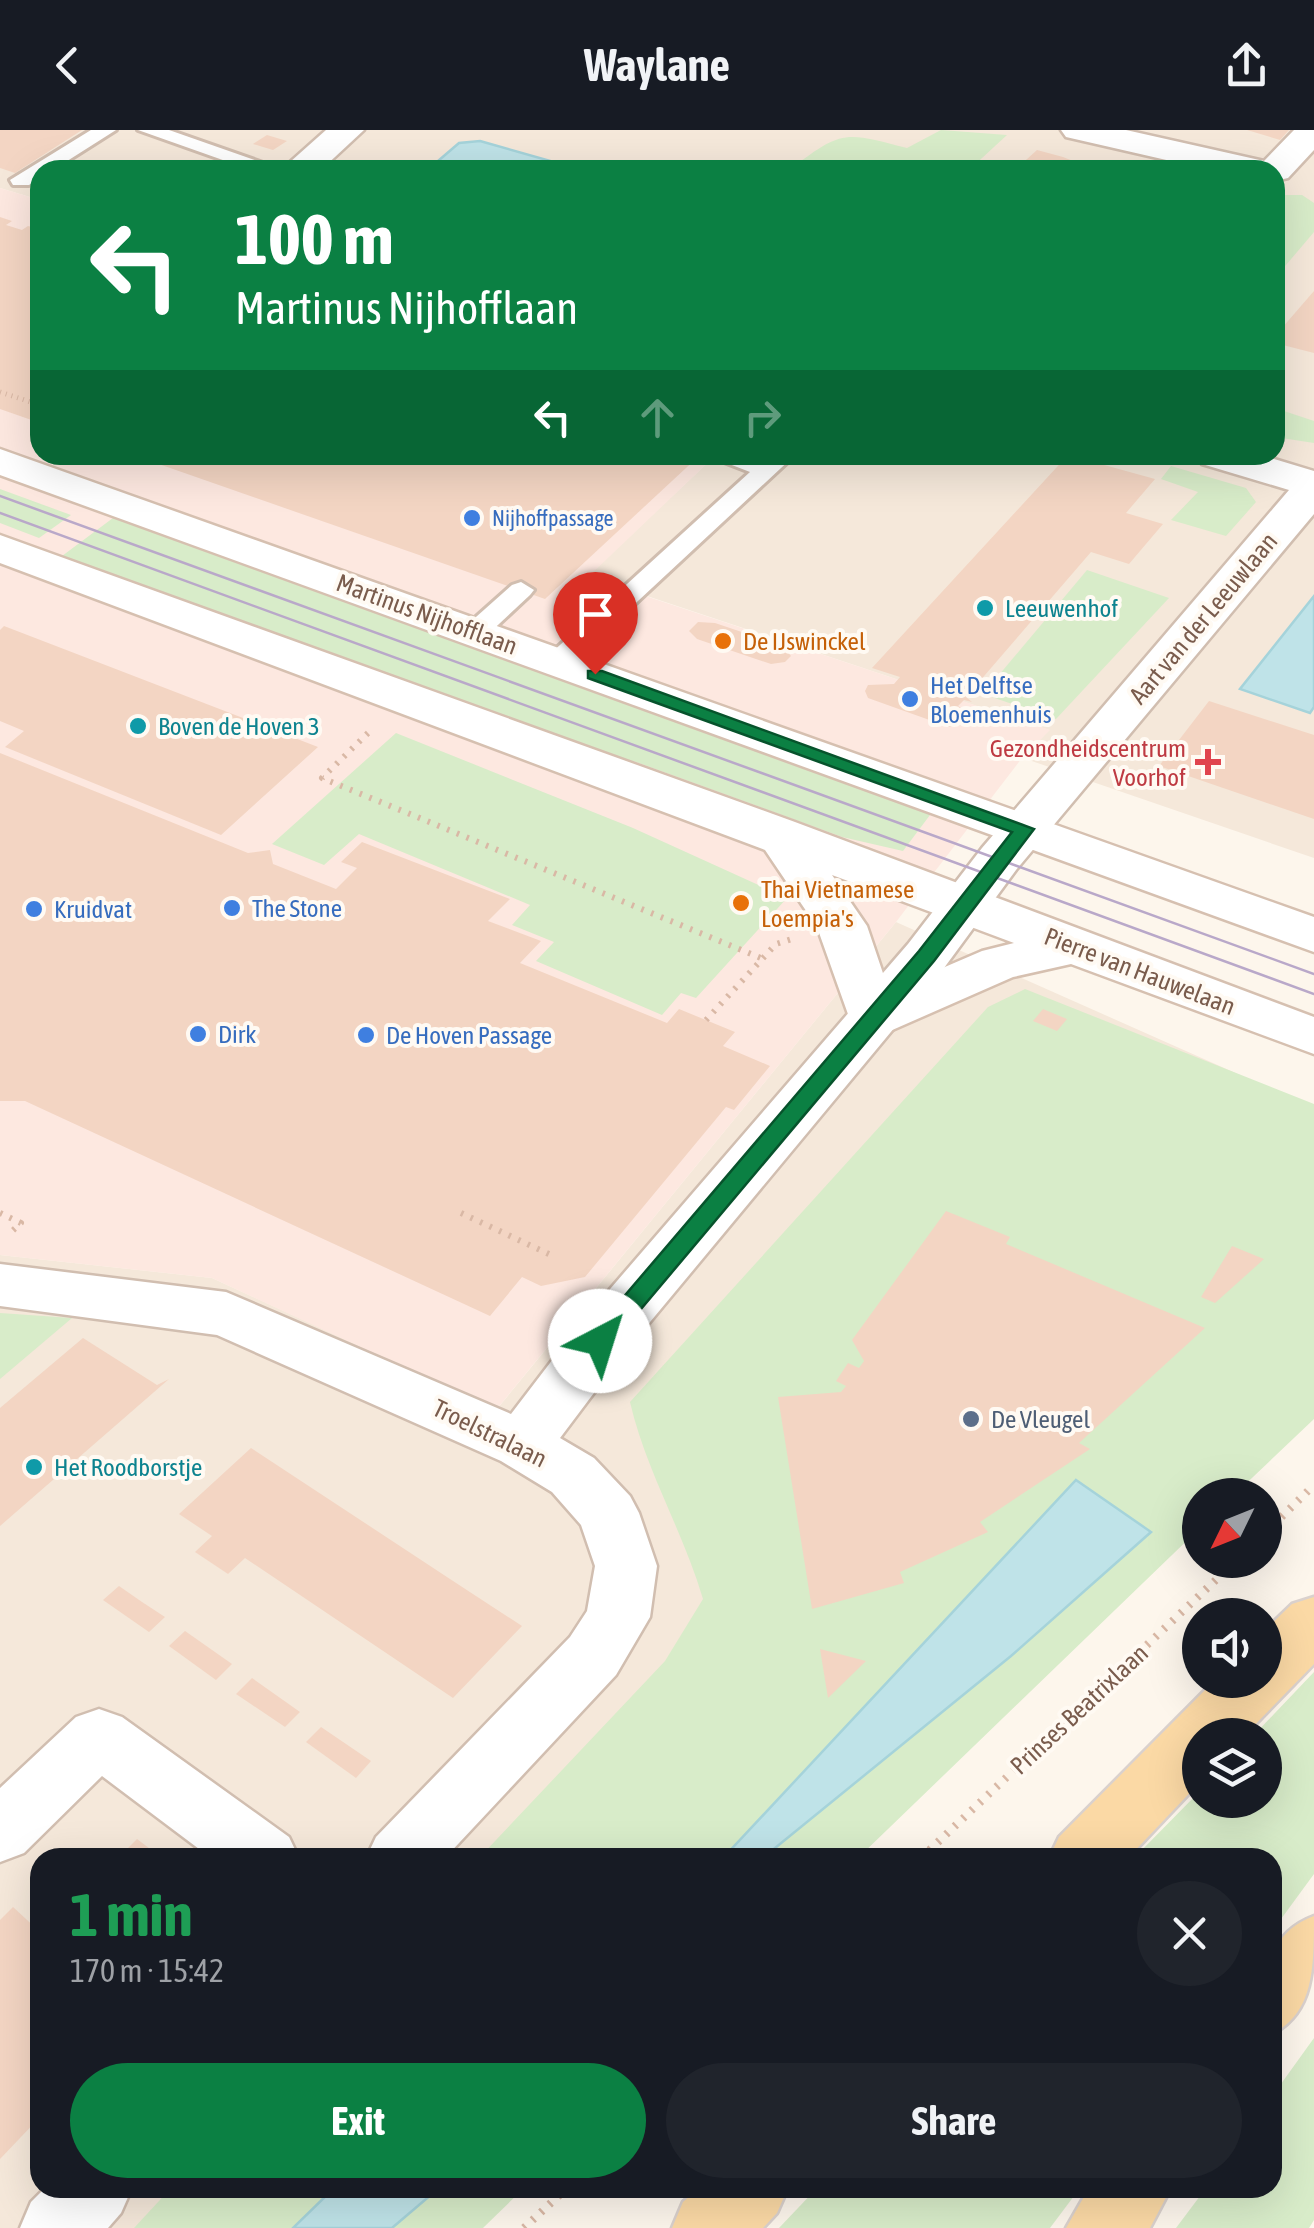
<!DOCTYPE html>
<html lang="en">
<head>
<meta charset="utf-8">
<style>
  :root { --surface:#171b24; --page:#20242c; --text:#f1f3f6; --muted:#9ea1a6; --accent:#0b8043 }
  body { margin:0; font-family:"Asap Condensed",sans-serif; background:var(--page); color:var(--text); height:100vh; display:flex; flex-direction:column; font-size:38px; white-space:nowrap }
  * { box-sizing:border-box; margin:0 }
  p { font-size:32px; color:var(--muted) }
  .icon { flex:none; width:55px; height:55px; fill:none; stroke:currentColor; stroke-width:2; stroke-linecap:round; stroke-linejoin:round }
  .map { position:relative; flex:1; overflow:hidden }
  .sheet { position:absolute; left:30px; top:1718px; width:1252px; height:350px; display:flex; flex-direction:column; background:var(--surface); border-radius:30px; box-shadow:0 10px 40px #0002 }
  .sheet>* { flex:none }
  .guide { position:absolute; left:30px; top:30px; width:1255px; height:305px; border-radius:30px; box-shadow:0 10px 40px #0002; background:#0b8043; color:#fff; overflow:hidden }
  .needle { width:65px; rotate:227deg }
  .buttons { position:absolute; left:1182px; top:1348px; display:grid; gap:20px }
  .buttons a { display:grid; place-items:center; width:100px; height:100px; border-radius:50%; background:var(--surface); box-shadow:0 10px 40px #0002; font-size:50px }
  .pin { position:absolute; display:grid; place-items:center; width:85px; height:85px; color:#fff; margin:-102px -42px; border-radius:50% 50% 50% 0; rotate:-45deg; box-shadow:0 0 10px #0007 }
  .pin .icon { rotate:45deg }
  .me { position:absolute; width:110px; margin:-55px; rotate:40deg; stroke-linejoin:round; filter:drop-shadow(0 0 8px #0008) }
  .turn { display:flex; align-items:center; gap:35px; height:210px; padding:0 40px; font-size:45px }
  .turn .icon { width:130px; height:130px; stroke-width:2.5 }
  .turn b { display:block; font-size:70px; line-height:85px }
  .lanes { display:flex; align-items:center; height:95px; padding:0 40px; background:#0003; justify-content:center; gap:50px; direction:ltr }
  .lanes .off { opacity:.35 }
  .round { display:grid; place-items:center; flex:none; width:105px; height:105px; border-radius:52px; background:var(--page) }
  .headline { display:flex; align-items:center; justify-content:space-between; height:170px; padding:0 40px }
  h1 { font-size:60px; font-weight:700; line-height:75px; color:#1e9e55 }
  .cta { display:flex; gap:20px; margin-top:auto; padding:20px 40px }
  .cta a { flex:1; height:115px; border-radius:60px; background:var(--accent); color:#fff; font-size:40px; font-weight:700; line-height:115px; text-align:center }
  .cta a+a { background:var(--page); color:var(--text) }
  header { display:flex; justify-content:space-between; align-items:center; height:130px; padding:0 40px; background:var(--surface); font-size:45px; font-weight:700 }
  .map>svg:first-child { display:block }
  .residential { fill:#f5e8da }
  .commercial { fill:#fde8e0 }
  .green { fill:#d8ecc9 }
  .water { fill:#bfe3e8; stroke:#a5d3da; stroke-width:2.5 }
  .building { fill:#f3d5c3 }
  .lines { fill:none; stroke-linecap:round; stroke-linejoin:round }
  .lane-casing { stroke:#d1beb0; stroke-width:6 }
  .street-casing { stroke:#d1beb0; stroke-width:5 }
  .secondary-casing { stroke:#d6c0b0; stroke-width:5 }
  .primary-casing { stroke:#dad1cd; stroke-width:5 }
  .path-far2 { stroke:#d9b8a5; stroke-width:5; stroke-dasharray:1 5; stroke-linecap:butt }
  .path-far1 { stroke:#d9b8a5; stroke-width:6; stroke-dasharray:2.5 8; stroke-linecap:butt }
  .path { stroke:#d9b8a5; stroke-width:8; stroke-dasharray:2.5 9; stroke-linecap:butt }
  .lane { fill:#fff; fill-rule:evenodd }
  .street { fill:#fff; fill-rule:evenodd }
  .secondary { fill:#fff; fill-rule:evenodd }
  .primary { fill:#fbd9a5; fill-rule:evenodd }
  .tram { stroke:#b9a8c9; stroke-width:2.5 }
  .route { fill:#0b8043; stroke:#07532c; stroke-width:2.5 }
  .shop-dot { fill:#3f7fe0; stroke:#fffaf3; stroke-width:4 }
  .culture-dot { fill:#0f9aa8; stroke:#fffaf3; stroke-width:4 }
  .food-dot { fill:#e8710a; stroke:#fffaf3; stroke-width:4 }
  .health-dot { fill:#e0444e; stroke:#fffaf3; stroke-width:4 }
  .service-dot { fill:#5c6f8a; stroke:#fffaf3; stroke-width:4 }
  .labels { text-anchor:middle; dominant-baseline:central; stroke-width:8; stroke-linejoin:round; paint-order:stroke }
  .far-shop-label { font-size:22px; fill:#366cbe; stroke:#fffaf3; text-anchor:start }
  .culture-label { font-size:25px; fill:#0d838f; stroke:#fffaf3; text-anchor:start }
  .street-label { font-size:25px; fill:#7a5c4d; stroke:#fffaf3 }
  .food-label { font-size:25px; fill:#c56008; stroke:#fffaf3; text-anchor:start }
  .shop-label { font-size:25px; fill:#366cbe; stroke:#fffaf3; text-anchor:start }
  .health-label { font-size:25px; fill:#be3a42; stroke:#fffaf3; text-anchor:end }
  .service-label { font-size:25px; fill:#4e5e75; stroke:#fffaf3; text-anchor:start }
</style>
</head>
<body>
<header><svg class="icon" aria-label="back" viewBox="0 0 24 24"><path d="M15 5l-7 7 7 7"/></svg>Waylane<svg class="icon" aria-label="share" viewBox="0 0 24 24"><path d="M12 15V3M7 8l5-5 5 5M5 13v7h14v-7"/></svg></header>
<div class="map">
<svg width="1314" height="2098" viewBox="0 0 1314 2098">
  <rect width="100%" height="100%" fill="#fdf6ec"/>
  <g class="residential">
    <path d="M0 0H1314V728L1023 628 1049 600 587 446 716 325H1275V40H40V70L0 58Z"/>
    <path d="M896 792 1314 978 636 1727 40 1728V2058H286L244 2098H0V1125L212 1148 497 1279Z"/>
  </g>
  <path class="commercial" d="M0 58 40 70V325H716L588 447 1050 600 1022 628 896 792 496 1280 212 1148 0 1125Z"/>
  <g class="green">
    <path d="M941 0 1007 5 969 40H789C842 0 843 1 907 18Z"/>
    <path d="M1275 65H1302L1314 73V102L1275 148Z"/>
    <path d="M1275 278 1314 291V313L1275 307Z"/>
    <path d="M1171 336 1246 358 1256 372 1226 406 1171 390 1198 362 1161 349Z"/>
    <path d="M0 359 71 385 39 408 0 393Z"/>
    <path d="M117 385 933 681 903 721 842 707 636 632 528 604 58 429Z"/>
    <path d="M1087 440 1169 468 1056 589 983 564Z"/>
    <path d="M396 603 633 698 787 768 696 868 681 863 662 885 536 831 554 812 512 795 530 775 359 704 324 735 272 714Z"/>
    <path d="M1025 859 1314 974V1289L1234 1365H1200V1398L859 1727H764L1011 1526 1150 1402 1076 1351 724 1727 479 1728 665 1531 703 1469C683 1401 646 1341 630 1272L988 877Z"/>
    <path d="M0 1183 72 1188 0 1249Z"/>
    <path d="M1314 1542V1744L1273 1800 1272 1728 1135 1727 1200 1661V1670H1265V1605H1254Z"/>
    <path d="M1314 1908V2090L1309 2098H1176L1206 2058H1272L1273 1965Z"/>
    <path d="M171 2058H334L293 2098H134Z"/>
    <path d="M439 2058H524L483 2098H392Z"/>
    <path d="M817 2058H1080L1050 2098H779Z"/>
  </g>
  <g class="water">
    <path d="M480 11 582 40H449L438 31 459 13Z"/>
    <path d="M1314 466V577L1310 583 1240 559Z"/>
    <path d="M1076 1350 1151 1402 1011 1526 764 1727H724Z"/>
    <path d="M334 2058H439L392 2098H293Z"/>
  </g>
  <g class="building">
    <path d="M0 0H82L15 43 0 38Z"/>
    <path d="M1247 0H1289L1280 10Z"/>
    <path d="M267 5 287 11 273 20 253 14Z"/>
    <path d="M1037 20 1063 27 1083 35 1077 40H1015Z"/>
    <path d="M0 87 12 91 6 95 22 100 28 96 40 99V293L0 279Z"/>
    <path d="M1314 161V223L1275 213V196L1282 198Z"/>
    <path d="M133 325H700L545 469Z"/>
    <path d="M1068 325 1155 349 1126 383 1163 394 1129 434 1091 422 966 567 972 572 964 570 958 576 970 584 967 594 949 597 868 568 865 561 868 555 894 554 900 547 872 538Z"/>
    <path d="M698 492 715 493 783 516 791 526 785 532 771 534 697 509 689 501Z"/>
    <path d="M4 496 318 617 221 705 5 617 24 601 0 591V500Z"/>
    <path d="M1209 571 1314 605V689L1159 636Z"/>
    <path d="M0 623 248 723 270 720 273 734 336 759 357 738 341 732 362 712 510 769 488 791 541 811 520 833 667 893 679 879 735 902 723 916 770 936 734 980 726 977 585 1147 541 1156 522 1147 490 1186 25 971H0Z"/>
    <path d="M1043 879 1067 889 1057 901 1033 891Z"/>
    <path d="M946 1081 1010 1107 1006 1114 1205 1198 1079 1313 1090 1319 980 1392 988 1402 900 1442 904 1453 812 1479 778 1267 841 1262 846 1256 836 1251 848 1233 859 1238 864 1231 852 1210Z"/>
    <path d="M1232 1116 1264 1129 1215 1173 1201 1167Z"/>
    <path d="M83 1208 157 1255 169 1249 0 1396V1278Z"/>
    <path d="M251 1318 450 1449 522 1496 453 1568 245 1428 228 1444 195 1422 212 1406 179 1384Z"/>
    <path d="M119 1456 142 1472 165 1487 149 1502 103 1470Z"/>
    <path d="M185 1501 232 1534 216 1550 169 1516Z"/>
    <path d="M820 1519 866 1531 828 1568Z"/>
    <path d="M252 1548 300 1582 285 1597 236 1564Z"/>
    <path d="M321 1597 371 1631 356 1648 306 1612Z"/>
    <path d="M137 1709 162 1728H118Z"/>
    <path d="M13 1777 40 1802V1987L0 2029V1790Z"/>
  </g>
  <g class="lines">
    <defs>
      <g id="lane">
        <path d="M91 0H116L53 40H40V48L29 55H13L10 50Z"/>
        <path d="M138 0H169L283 40H251Z"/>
        <path d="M706 325H744L762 331 769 325H795L567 537H549L545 531 549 525 750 342Z"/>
        <path d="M521 452 534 460 530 465 485 507H467L463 501 467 495 512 455Z"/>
      </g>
      <g id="street">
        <path d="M326 0H364L321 40H281Z"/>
        <path d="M1061 0H1126L1264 31 1294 0H1314V20L1288 48 1275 51V40H1210L1066 7Z"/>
        <path d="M1196 325H1261L1314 341V384L1016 740 944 838 621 1227 560 1308 594 1328 630 1366 639 1383 657 1436 650 1487 616 1545 445 1728H366L376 1707 570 1507 587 1481 595 1436 581 1395 552 1362 501 1331 217 1205 0 1176V1134L226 1162 511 1284 579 1195 908 814 982 718 1289 360 1202 334Z"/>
        <path d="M99 1579 122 1587 289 1707 299 1728H211L102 1646 24 1723 0 1732V1658L76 1587Z"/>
        <path d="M45 2058H132L121 2083 108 2098H20L31 2072Z"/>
      </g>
      <g id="secondary">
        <path d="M0 319 1314 787V822L0 345Z"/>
        <path d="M0 405 795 692 1314 887V924L1071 834 1013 847 890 901 872 907 854 901 817 797 765 720 0 433ZM832 745 1014 813 982 821 889 861 867 796Z"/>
      </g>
      <g id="primary">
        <path d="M1314 1467V1534L1245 1605H1200V1652L1128 1728H1049L1059 1707 1215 1550H1265V1500L1292 1474Z"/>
        <path d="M1314 1786C1314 1838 1314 1883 1272 1904 1272 1852 1257 1808 1314 1786Z"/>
        <path d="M699 2058H788L777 2083 763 2098H672L683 2072Z"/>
        <path d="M1089 2058H1171L1150 2098H1066Z"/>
      </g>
    </defs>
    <use href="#lane" class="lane-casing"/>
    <use href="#street" class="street-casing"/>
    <use href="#secondary" class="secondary-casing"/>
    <use href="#primary" class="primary-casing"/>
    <path class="path-far2" d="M0 262 40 275"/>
    <g class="path-far1">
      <path d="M368 603 322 648 761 828"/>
      <path d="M706 890 776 814 792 809"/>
      <path d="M0 1083 21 1093 9 1104"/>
      <path d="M461 1083 553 1126"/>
    </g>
    <g class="path">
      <path d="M1265 1403 1314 1355"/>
      <path d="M921 1728 1237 1430"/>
      <path d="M524 2098 567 2058"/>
    </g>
    <use href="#lane" class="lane"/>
    <use href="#street" class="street"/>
    <use href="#secondary" class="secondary"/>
    <use href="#primary" class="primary"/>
    <g class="tram">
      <path d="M0 366 1314 844"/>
      <path d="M0 383 1314 864"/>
    </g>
  </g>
  <path class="route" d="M588 541H602L1034 699 934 831 609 1217 600 1220 588 1211 592 1204 919 821 1012 702 588 548Z"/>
  <g class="shop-dot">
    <circle cx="472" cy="388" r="10"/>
    <circle cx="910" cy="569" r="10"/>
    <circle cx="232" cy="778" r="10"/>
    <circle cx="34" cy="779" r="10"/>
    <circle cx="198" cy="904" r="10"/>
    <circle cx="366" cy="905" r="10"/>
  </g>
  <g class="culture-dot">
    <circle cx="985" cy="478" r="10"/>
    <circle cx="138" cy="596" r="10"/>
    <circle cx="34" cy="1337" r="10"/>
  </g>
  <g class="food-dot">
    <circle cx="723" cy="511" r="10"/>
    <circle cx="741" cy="773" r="10"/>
  </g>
  <path class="health-dot" d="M1203 617h10v10h10v10h-10v10h-10v-10h-10v-10h10z"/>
  <circle class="service-dot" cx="971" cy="1289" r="10"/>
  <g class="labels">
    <g class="far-shop-label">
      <text x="492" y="388">Nijhoffpassage</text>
    </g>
    <g class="culture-label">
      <text x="1005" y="478">Leeuwenhof</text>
      <text x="158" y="596">Boven de Hoven 3</text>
      <text x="54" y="1337">Het Roodborstje</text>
    </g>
    <g class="street-label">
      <text transform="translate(427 484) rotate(20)">Martinus Nijhofflaan</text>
      <text transform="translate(1203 488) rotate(-50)">Aart van der Leeuwlaan</text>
      <text transform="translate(1140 841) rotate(21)">Pierre van Hauwelaan</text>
      <text transform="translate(490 1303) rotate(26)">Troelstralaan</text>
      <text transform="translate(1079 1579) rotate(-43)">Prinses Beatrixlaan</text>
    </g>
    <g class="food-label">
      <text x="743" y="511">De IJswinckel</text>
      <text x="761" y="759">Thai Vietnamese<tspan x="761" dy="29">Loempia's</tspan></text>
    </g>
    <g class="shop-label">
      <text x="930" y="555">Het Delftse<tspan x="930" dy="29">Bloemenhuis</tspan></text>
      <text x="252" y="778">The Stone</text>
      <text x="54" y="779">Kruidvat</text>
      <text x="218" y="904">Dirk</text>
      <text x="386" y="905">De Hoven Passage</text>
    </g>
    <g class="health-label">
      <text x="1186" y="618">Gezondheidscentrum<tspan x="1186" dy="29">Voorhof</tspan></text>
    </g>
    <g class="service-label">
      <text x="991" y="1289">De Vleugel</text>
    </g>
  </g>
</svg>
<div class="buttons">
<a><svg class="needle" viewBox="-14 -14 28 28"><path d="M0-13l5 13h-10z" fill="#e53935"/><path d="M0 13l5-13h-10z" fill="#9ea1a6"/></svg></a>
<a><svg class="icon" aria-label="sound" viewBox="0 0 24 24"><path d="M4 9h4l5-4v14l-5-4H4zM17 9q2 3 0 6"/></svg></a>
<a><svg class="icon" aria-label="layers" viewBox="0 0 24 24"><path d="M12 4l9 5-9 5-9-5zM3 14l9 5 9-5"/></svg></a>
</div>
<div class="pin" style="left:595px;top:544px;background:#d93025"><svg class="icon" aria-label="arrive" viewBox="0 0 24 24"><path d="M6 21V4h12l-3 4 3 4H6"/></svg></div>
<svg class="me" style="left:600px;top:1211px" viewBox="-20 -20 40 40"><circle r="19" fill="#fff"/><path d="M0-13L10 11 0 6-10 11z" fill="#0b8043"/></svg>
<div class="guide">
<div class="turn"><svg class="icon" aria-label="left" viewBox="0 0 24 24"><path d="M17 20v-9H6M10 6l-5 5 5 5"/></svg><div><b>100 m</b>Martinus Nijhofflaan</div></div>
<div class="lanes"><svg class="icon" aria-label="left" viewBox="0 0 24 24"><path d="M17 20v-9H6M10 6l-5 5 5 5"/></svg><svg class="icon off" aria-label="ahead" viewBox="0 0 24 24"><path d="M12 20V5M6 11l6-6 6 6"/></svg><svg class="icon off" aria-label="right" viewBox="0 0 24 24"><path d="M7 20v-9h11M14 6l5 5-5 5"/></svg></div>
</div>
<section class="sheet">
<div class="headline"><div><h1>1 min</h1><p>170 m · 15:42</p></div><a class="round"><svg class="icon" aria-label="close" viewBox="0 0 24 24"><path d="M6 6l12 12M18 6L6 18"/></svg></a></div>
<div class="cta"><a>Exit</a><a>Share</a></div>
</section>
</div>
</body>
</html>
